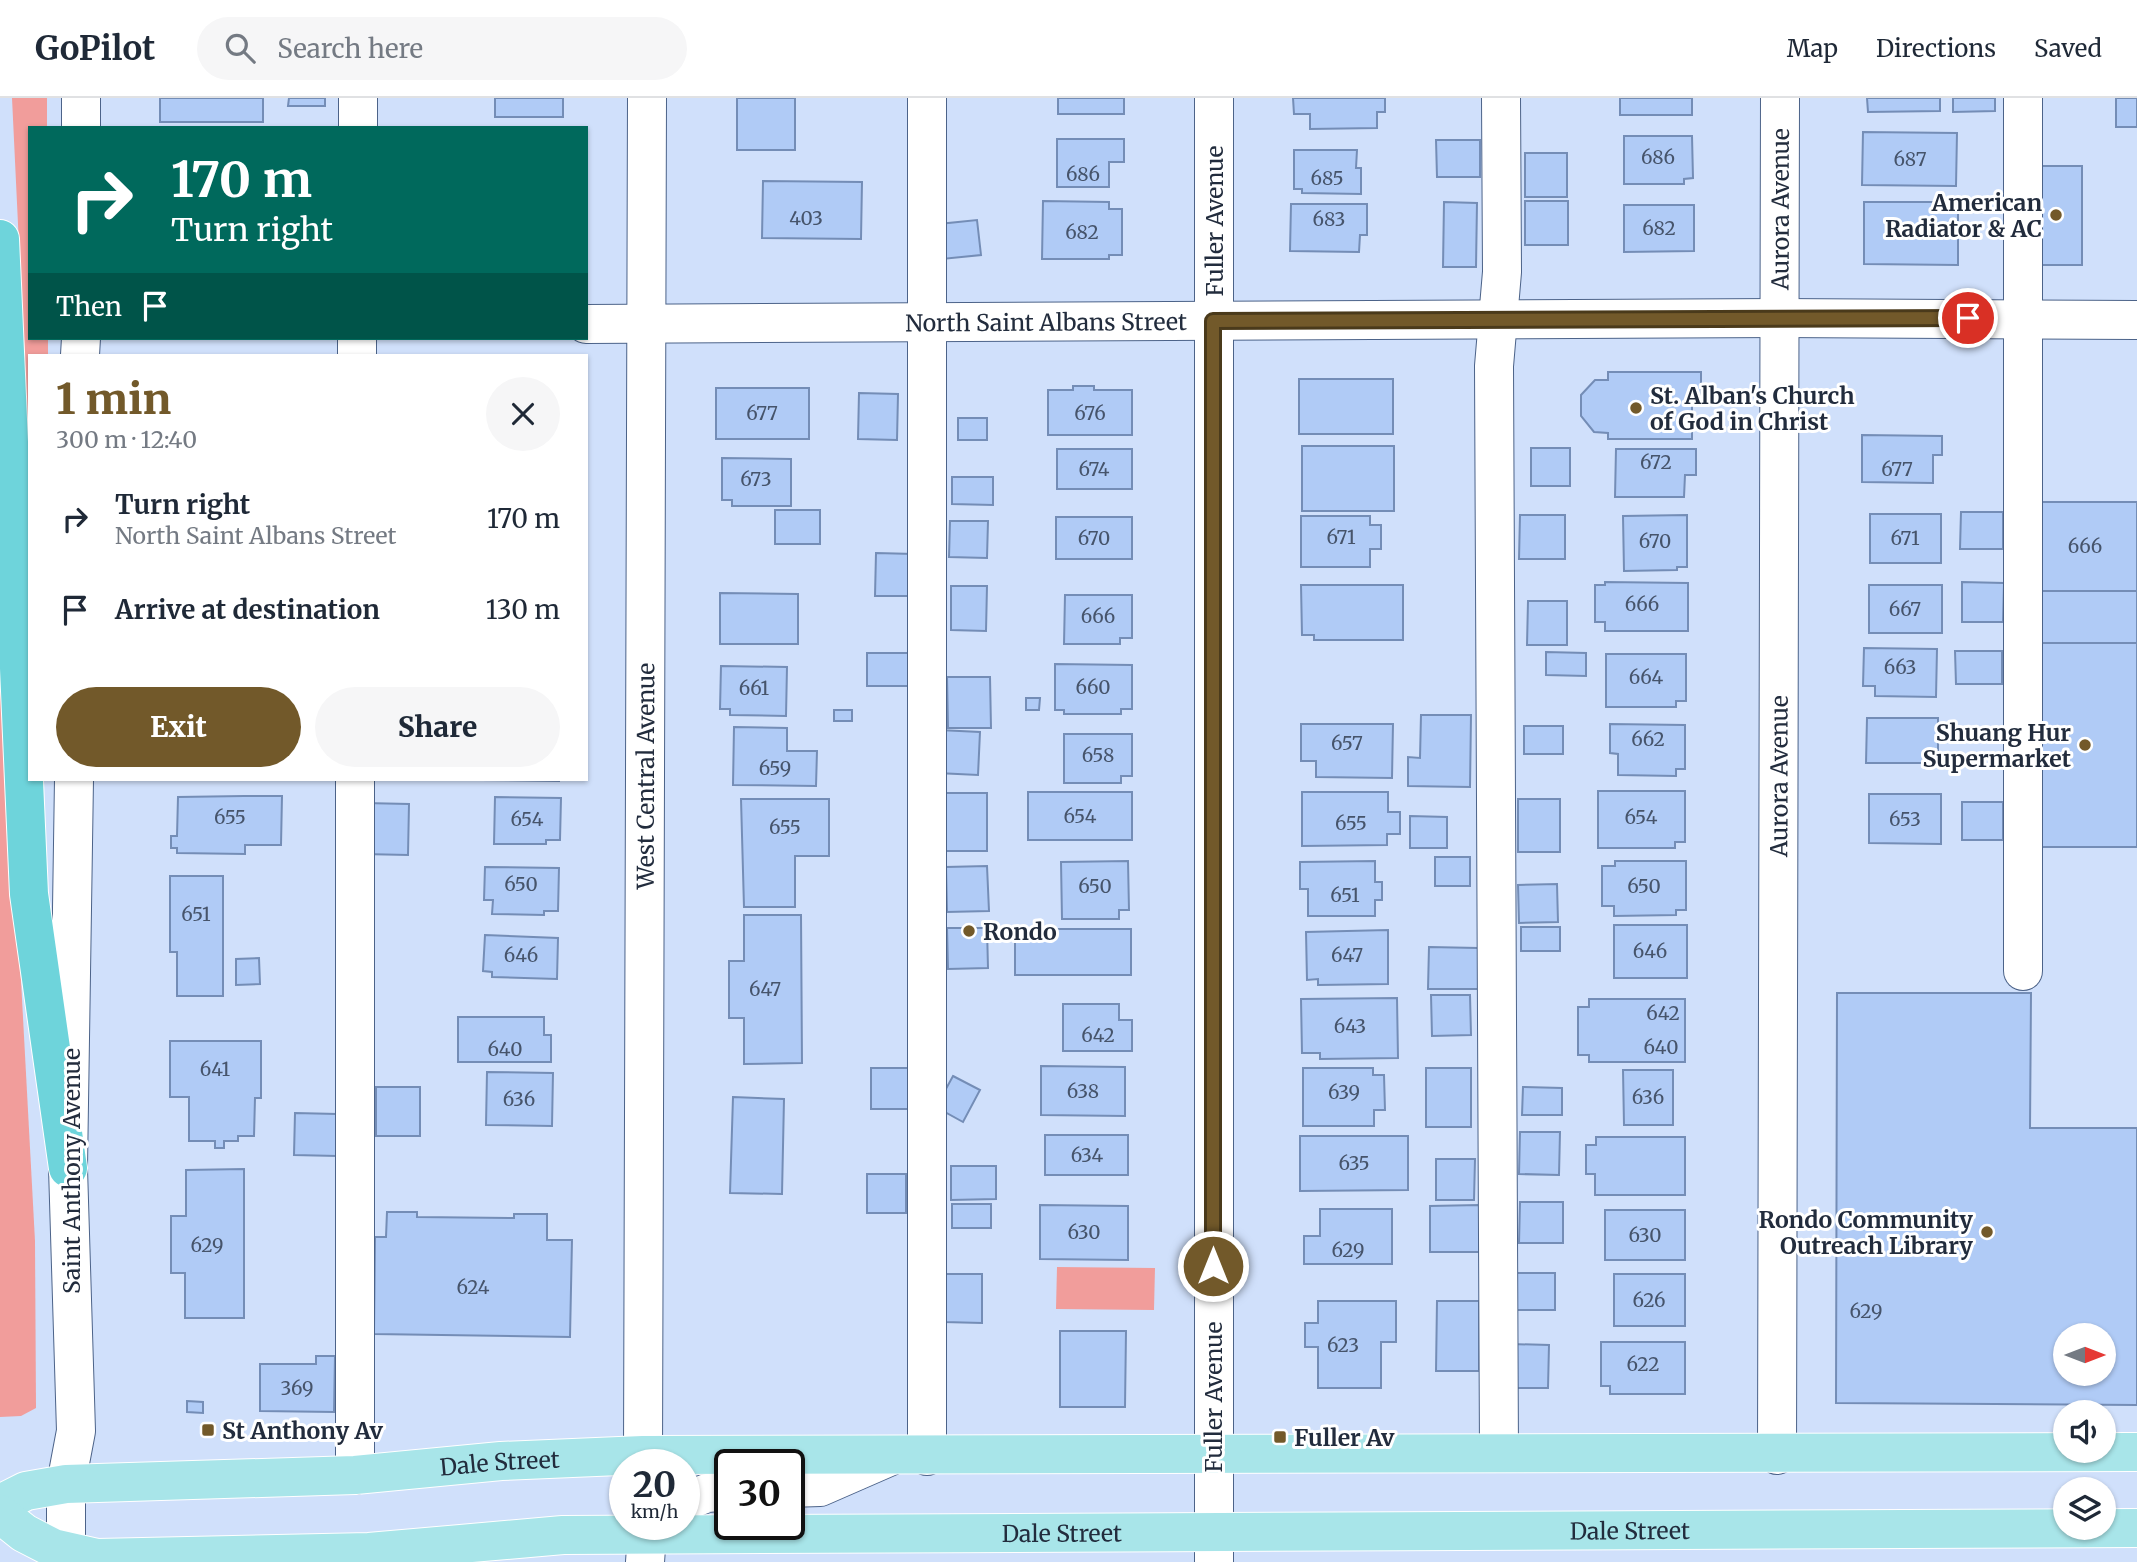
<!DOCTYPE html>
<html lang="en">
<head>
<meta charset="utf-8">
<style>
  :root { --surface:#fff; --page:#f6f6f7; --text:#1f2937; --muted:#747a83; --line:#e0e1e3; --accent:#72592a }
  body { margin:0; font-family:Merriweather,serif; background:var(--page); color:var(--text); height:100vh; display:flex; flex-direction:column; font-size:26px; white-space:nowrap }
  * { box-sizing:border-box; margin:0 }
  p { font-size:23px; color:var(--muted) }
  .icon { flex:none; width:38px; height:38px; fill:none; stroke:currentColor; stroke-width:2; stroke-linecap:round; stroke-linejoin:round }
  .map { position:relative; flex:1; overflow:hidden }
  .panel { position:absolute; left:28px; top:256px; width:560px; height:427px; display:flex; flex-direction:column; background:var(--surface); border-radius:0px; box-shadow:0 2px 5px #0004 }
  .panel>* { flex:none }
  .guide { position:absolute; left:28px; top:28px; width:560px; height:214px; border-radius:0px; box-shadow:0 2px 5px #0004; background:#00695c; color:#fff; overflow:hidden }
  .needle { width:46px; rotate:90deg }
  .fabs { position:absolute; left:2053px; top:1225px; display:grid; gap:14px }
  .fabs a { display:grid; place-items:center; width:63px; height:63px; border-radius:50%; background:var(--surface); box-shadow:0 2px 5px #0004; font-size:35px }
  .speed { position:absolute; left:609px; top:1351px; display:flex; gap:14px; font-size:35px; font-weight:700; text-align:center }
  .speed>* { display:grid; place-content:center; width:91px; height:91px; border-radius:50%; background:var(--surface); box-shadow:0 2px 5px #0004; line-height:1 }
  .speed small { font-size:18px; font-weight:400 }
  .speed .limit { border:4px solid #111; border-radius:10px; background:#fff; color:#111 }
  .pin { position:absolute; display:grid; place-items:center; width:60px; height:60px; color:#fff; margin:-30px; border:4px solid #fff; border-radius:50%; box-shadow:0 2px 7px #0007 }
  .me { position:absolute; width:77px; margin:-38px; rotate:0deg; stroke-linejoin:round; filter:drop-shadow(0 0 5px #0008) }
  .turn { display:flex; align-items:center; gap:24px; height:147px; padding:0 28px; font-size:32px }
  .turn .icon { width:91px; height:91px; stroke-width:2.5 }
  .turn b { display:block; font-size:49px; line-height:60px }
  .then { display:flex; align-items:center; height:66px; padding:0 28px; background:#0003; gap:14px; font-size:26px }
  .round { display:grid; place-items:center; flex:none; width:74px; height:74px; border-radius:37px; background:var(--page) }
  .headline { display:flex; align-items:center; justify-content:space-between; height:119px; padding:0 28px }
  h1 { font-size:42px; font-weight:800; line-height:52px; color:var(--accent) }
  .action { display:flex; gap:14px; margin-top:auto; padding:14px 28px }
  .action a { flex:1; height:80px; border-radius:42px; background:var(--accent); color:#fff; font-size:28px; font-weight:800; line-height:80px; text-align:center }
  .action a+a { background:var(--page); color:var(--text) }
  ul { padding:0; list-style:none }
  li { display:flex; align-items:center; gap:21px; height:91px; padding:0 28px }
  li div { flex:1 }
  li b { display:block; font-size:26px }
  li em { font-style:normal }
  header { display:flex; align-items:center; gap:42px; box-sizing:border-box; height:98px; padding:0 35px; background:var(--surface); border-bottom:2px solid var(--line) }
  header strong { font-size:33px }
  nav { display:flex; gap:38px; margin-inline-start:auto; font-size:24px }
  .search { width:490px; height:63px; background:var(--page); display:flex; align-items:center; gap:18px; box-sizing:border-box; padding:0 24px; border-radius:38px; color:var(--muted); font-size:26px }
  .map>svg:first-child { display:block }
  .green { fill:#f19d9b }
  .building { fill:#b0cbf6; stroke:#748db6; stroke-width:2; fill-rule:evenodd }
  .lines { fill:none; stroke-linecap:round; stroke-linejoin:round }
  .minor-casing { stroke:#4c6389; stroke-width:40 }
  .major-casing { stroke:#fff; stroke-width:40 }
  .highway-casing { stroke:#fff; stroke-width:40 }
  .minor { stroke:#fff; stroke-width:38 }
  .major { stroke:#a8e5e9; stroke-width:38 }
  .highway { stroke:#6ed4db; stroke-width:38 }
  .route-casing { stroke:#4a3a1b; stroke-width:18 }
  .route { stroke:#72592a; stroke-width:12 }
  .poi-dot { fill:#72592a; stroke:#fff; stroke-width:2.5 }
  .labels { text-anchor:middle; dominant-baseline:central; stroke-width:6; stroke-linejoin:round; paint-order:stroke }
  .number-label { font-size:19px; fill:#46546b }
  .poi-label { font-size:23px; font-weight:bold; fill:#222c3d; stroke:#fff; text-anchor:start }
  .street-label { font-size:23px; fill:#222c3d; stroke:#fff }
</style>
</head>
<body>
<header>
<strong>GoPilot</strong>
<div class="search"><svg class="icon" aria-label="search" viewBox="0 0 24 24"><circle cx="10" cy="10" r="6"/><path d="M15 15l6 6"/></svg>Search here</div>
<nav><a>Map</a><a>Directions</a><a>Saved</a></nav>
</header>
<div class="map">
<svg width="2137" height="1464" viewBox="0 0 2137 1464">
  <rect width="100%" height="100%" fill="#d0e0fb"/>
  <g class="green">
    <path d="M12 0H47V30H30V240H48V257H30V378Z"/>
    <path d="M0 491 35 1143 36 1310 21 1318 0 1319Z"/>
    <path d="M1057 1169 1155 1170 1154 1212 1056 1211Z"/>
  </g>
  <g class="building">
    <rect x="160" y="0" width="103" height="24"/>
    <path d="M289 0H325V8H288Z"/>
    <rect x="495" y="0" width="68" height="19"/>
    <rect x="737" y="0" width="58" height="52"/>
    <rect x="1058" y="0" width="66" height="16"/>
    <path d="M1293 0H1385V14H1377V30L1310 31V16H1294Z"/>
    <rect x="1620" y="0" width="72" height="17"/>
    <path d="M1867 0H1940V13L1868 14Z"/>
    <path d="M1953 0H1995V13L1953 14Z"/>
    <rect x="2116" y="0" width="21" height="29"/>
    <path d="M1863 34 1957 35 1956 88 1862 87Z"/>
    <path d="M1624 38H1692L1693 80 1684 81V86H1624Z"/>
    <path d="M1057 41H1124V64H1109V89H1057Z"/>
    <path d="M1436 42H1480V79H1437Z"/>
    <path d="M1294 52H1357L1356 70H1361V96L1302 95V91H1294Z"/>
    <rect x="1525" y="55" width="42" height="44"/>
    <rect x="2031" y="68" width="51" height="99"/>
    <path d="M763 83 862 84 861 141 762 140Z"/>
    <path d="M1043 103 1109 104V111H1122V157H1109V161H1042Z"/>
    <rect x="1525" y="103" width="43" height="44"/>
    <path d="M1444 104 1477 105 1476 169H1443Z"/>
    <path d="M1864 104H1958V167L1864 166Z"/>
    <path d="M1291 106H1367V137H1360L1359 154 1290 153Z"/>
    <path d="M1624 107H1694V153L1624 154Z"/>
    <path d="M977 122 981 157 942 161 939 126Z"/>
    <path d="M1608 274H1701V301H1692V341H1608V335L1594 334 1581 318V297L1595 282H1608Z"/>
    <rect x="1299" y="281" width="94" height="55"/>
    <path d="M1073 288H1094V292H1132V337H1048V292H1073Z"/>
    <rect x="716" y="290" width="93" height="51"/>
    <path d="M859 295 898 296 897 342 858 341Z"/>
    <rect x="958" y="320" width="29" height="22"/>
    <path d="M1862 337 1942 338V357H1933V385L1862 384Z"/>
    <rect x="1302" y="348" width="92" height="65"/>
    <rect x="1531" y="350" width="39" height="38"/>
    <rect x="1057" y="351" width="75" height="40"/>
    <path d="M1616 351H1696V377H1685L1684 399H1615Z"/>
    <path d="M722 360 791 361V408H732V402H722Z"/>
    <path d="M952 379H993V407L952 406Z"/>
    <rect x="2034" y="404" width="103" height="89"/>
    <rect x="775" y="412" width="45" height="34"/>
    <path d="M1961 414H2003V451H1960Z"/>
    <rect x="1870" y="416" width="71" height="49"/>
    <path d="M1520 417H1565V461H1519Z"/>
    <path d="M1687 417V469H1677V472L1624 473 1623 418Z"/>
    <path d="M1301 418H1370V427H1381V451H1370V469H1301Z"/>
    <rect x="1056" y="419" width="76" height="42"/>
    <path d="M950 423H988L987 460 949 459Z"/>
    <path d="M876 455 914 456 913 498H875Z"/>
    <path d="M1605 484 1688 485V533H1605V524H1595V487H1605Z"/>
    <path d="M1962 484 2004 485 2003 524H1962Z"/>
    <path d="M1301 487H1403V542H1314V537H1302Z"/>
    <rect x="1869" y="487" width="73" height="48"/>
    <path d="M951 488H987L986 533 951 532Z"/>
    <rect x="2034" y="493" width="103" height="52"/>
    <path d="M720 495 798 496V546H720Z"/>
    <path d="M1065 497H1132V540H1120V546H1064Z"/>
    <path d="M1528 503H1567V547H1527Z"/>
    <rect x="2034" y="545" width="103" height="204"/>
    <path d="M1864 550 1937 551 1936 599 1875 598V588H1863Z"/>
    <path d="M1955 553H2002V586H1956Z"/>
    <path d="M1546 554 1586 555V578L1546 577Z"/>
    <rect x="867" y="555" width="41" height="33"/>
    <path d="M1606 556H1686V603H1676V609H1606Z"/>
    <path d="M1055 566 1132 567V611H1121V616H1064V612H1055Z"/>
    <path d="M721 568 787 569 786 618 730 617V611H720Z"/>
    <path d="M947 579H990L991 630H948Z"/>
    <path d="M1026 600H1040L1039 612H1026Z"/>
    <rect x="834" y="612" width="18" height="11"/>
    <path d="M1421 617H1471L1470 689 1408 688V659L1420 660Z"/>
    <path d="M1867 620H1938V665H1866Z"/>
    <path d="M1301 626H1393L1392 680 1316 679V663H1301Z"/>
    <path d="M1610 626 1685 627V671H1676V678L1618 677V656L1610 655Z"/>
    <rect x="1524" y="628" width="39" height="28"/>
    <path d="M734 629 787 630V653H817L816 688 733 687Z"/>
    <path d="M939 632 980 634 978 677 937 675Z"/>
    <path d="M1064 636H1132V678H1121V685H1064Z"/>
    <path d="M482 681H559V683L482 682Z"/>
    <path d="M1598 693H1685V744H1675V750H1598Z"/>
    <rect x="1028" y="694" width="104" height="48"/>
    <path d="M1302 694H1388V714H1400V736H1387V747L1302 748Z"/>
    <rect x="946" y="695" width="41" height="58"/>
    <path d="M1869 696H1941V746L1869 745Z"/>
    <path d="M244 698H282L281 747H245V756L177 755V750H171V738H177L178 699Z"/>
    <path d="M495 699 561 700 560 742H546V746H494Z"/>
    <path d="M741 701H829V758H795V809H744Z"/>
    <rect x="1518" y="701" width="42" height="53"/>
    <rect x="1962" y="704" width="41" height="38"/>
    <path d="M364 705 409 706 408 757 363 756Z"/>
    <path d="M1410 718 1447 719V750H1410Z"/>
    <rect x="1435" y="759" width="35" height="29"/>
    <path d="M1128 763 1129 812H1119V821H1062L1061 764Z"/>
    <path d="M1375 763V784H1382V802H1375V818H1308V791H1300V764Z"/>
    <path d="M1615 763H1686V812H1676V817L1614 818V808H1602V768H1615Z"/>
    <path d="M987 768 989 813 947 814 946 769Z"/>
    <path d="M485 769 559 770 558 813H544V817L492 816 493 802H484Z"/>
    <path d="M170 778H223V898H177V854H170Z"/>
    <path d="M1557 786 1558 824 1519 825 1518 787Z"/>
    <path d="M744 817H801L802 965 744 966V920H729V863H744Z"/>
    <rect x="1614" y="827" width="73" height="53"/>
    <rect x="1521" y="829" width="39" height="24"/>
    <path d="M947 830H987L988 870 948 871Z"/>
    <rect x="1015" y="831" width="116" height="46"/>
    <path d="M1388 832V886L1318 887V881L1307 882 1306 834Z"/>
    <path d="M485 837 558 840 557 881 492 879V874L483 873Z"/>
    <path d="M1429 849 1478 850V891H1428Z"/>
    <path d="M259 860 260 886 236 887V861Z"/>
    <path d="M1837 895H2031L2030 1030H2137V1307L1836 1305ZM2065 1237H2104V1276H2065Z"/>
    <path d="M1431 897H1470L1471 937 1432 938Z"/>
    <path d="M1397 900 1398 960 1320 961V955H1302L1301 901Z"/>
    <path d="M1589 901H1685V964H1589V957H1578V909H1589Z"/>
    <path d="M1063 906H1119V922H1132V953H1063Z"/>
    <path d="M458 919H544V937H551V964H458Z"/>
    <path d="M170 943H261V1000H255L254 1038H238V1043H224V1050H215V1043H189V999H170Z"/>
    <path d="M1041 968 1125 969V1018L1041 1017Z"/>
    <rect x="871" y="970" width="39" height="41"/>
    <path d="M1303 970H1373V977H1384L1385 1012H1374V1028H1303Z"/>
    <rect x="1426" y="970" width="45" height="59"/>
    <path d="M1623 972H1673V1027H1624Z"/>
    <path d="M487 974 553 975 552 1028 486 1027Z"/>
    <path d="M953 978 980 992 963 1024 936 1009Z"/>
    <rect x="376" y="989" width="44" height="49"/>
    <path d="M1523 989 1562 990V1017H1522Z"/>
    <path d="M733 999 784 1001 782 1096 730 1095Z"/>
    <path d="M295 1015 337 1016V1058L294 1057Z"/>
    <path d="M1520 1034H1560L1559 1077 1519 1076Z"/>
    <rect x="1045" y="1037" width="83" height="40"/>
    <path d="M1300 1038H1408V1092L1300 1093Z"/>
    <path d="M1596 1039H1685V1097H1595V1076H1586V1047H1596Z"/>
    <path d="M1436 1061H1475L1474 1102H1436Z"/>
    <path d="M951 1068H996V1101L951 1102Z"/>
    <path d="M244 1071V1220H185V1175H171V1118H186V1072Z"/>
    <rect x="867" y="1076" width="39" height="39"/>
    <path d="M1520 1104H1563V1145H1519Z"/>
    <rect x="952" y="1106" width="39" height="24"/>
    <path d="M1040 1107 1128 1108V1162L1040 1161Z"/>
    <path d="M1479 1107V1154H1430V1108Z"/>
    <path d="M1320 1111H1392V1166H1304V1138H1320Z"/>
    <rect x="1605" y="1112" width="80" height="50"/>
    <path d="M387 1114H417V1119L514 1120V1116H547V1142H572L570 1239 374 1236 375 1139H386Z"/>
    <rect x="1513" y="1175" width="42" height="37"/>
    <path d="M945 1176H982V1225L944 1224Z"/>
    <rect x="1614" y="1176" width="71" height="52"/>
    <path d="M1318 1203H1396V1244H1381V1290H1318V1249H1305V1225H1318Z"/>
    <path d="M1437 1203H1479V1273H1436Z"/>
    <path d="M1060 1233H1126L1125 1309H1060Z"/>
    <path d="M1601 1244H1685V1296H1610V1288H1601Z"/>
    <path d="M1511 1246 1549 1247 1548 1290H1510Z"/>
    <path d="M316 1258H335L334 1314 260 1313V1266H316Z"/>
    <path d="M187 1303 203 1304V1315L187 1314Z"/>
  </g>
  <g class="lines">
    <defs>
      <g id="minor">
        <path d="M1214 0V1464"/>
        <path d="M81 30V0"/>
        <path d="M358 30V0"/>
        <path id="s1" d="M586 226 1780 220 2137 222"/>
        <path d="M357 240V257"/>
        <path d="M80 257 81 240"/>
        <path d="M2023 873V0"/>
        <path d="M1499 1355 1494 268 1502 174 1501 0"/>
        <path id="s2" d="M643 1357 647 0"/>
        <path id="s3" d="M1777 1357 1780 0"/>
        <path d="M927 1358V0"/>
        <path d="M355 1377V681"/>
        <path d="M789 1390 820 1389 891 1358"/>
        <path d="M684 1404 707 1395 730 1393"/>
        <path d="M66 1464V1386L76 1333 68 1070 74 681"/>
        <path d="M645 1464 647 1436 655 1426"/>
      </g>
      <g id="major">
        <path id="s4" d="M0 1406 26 1393 66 1386 355 1377 501 1363 643 1357 2137 1354"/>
        <path id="s5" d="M0 1416 24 1435 53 1450 97 1460 369 1454 563 1437 2137 1430"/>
      </g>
      <path id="highway" d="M0 141 29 796 68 1070"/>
    </defs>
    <use href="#minor" class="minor-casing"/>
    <use href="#major" class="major-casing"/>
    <use href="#highway" class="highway-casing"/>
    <use href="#minor" class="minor"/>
    <use href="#major" class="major"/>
    <use href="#highway" class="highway"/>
  </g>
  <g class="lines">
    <defs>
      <path id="route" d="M1213 1168V223L1968 220"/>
    </defs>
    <use href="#route" class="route-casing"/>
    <use href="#route" class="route"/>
  </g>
  <g class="poi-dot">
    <circle cx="2056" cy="117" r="7"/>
    <circle cx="1636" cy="310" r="7"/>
    <circle cx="2085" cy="647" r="7"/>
    <circle cx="969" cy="833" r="7"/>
    <circle cx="1987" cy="1134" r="7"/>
    <rect x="201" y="1325" width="14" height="14" rx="3.5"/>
    <rect x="1273" y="1332" width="14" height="14" rx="3.5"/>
  </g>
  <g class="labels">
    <g class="number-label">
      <text x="1658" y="59">686</text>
      <text x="1910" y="61">687</text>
      <text x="1083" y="76">686</text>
      <text x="1327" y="80">685</text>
      <text x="806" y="120">403</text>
      <text x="1329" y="121">683</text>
      <text x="1659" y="130">682</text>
      <text x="1082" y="134">682</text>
      <text x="762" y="315">677</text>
      <text x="1090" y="315">676</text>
      <text x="1656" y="364">672</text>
      <text x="1094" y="371">674</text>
      <text x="1897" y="371">677</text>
      <text x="756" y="381">673</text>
      <text x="1341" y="439">671</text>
      <text x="1094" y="440">670</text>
      <text x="1905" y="440">671</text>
      <text x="1655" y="443">670</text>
      <text x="2085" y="448">666</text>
      <text x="1642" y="506">666</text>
      <text x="1905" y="511">667</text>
      <text x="1098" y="518">666</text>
      <text x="1900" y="569">663</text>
      <text x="1646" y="579">664</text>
      <text x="1093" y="589">660</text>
      <text x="754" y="590">661</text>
      <text x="1648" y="641">662</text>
      <text x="1347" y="645">657</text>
      <text x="1098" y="657">658</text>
      <text x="775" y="670">659</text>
      <text x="1080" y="718">654</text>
      <text x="230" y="719">655</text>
      <text x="1641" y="719">654</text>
      <text x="527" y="721">654</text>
      <text x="1905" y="721">653</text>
      <text x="1351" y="725">655</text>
      <text x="785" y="729">655</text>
      <text x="521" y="786">650</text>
      <text x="1095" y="788">650</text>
      <text x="1644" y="788">650</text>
      <text x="1345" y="797">651</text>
      <text x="196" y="816">651</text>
      <text x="1650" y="853">646</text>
      <text x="521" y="857">646</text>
      <text x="1347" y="857">647</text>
      <text x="765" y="891">647</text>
      <text x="1663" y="915">642</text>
      <text x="1350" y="928">643</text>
      <text x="1098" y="937">642</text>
      <text x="1661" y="949">640</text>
      <text x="505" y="951">640</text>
      <text x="215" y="971">641</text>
      <text x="1083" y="993">638</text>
      <text x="1344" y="994">639</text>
      <text x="1648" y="999">636</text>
      <text x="519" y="1001">636</text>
      <text x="1087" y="1057">634</text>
      <text x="1354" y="1065">635</text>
      <text x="1084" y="1134">630</text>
      <text x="1645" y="1137">630</text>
      <text x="207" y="1147">629</text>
      <text x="1348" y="1152">629</text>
      <text x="473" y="1189">624</text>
      <text x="1649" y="1202">626</text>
      <text x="1866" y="1213">629</text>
      <text x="1343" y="1247">623</text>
      <text x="1643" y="1266">622</text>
      <text x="297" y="1290">369</text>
    </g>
    <g class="poi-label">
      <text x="2042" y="104" text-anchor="end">American<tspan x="2042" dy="26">Radiator &amp; AC</tspan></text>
      <text x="1650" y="297">St. Alban's Church<tspan x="1650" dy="26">of God in Christ</tspan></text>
      <text x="2071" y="634" text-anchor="end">Shuang Hur<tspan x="2071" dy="26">Supermarket</tspan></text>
      <text x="983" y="833">Rondo</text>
      <text x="1973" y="1121" text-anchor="end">Rondo Community<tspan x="1973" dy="26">Outreach Library</tspan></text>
      <text x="222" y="1332">St Anthony Av</text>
      <text x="1294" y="1339">Fuller Av</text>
    </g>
    <g class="street-label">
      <text stroke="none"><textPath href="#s3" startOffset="1246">Aurora Avenue</textPath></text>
      <text transform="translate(1214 123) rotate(-90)">Fuller Avenue</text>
      <text stroke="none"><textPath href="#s1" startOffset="460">North Saint Albans Street</textPath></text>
      <text stroke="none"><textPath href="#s2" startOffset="679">West Central Avenue</textPath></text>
      <text stroke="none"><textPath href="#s3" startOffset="679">Aurora Avenue</textPath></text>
      <text transform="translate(71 1073) rotate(-90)">Saint Anthony Avenue</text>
      <text transform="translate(1213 1299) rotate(-90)">Fuller Avenue</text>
      <text stroke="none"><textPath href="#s4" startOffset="504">Dale Street</textPath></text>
      <text stroke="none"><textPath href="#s5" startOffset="1642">Dale Street</textPath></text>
      <text stroke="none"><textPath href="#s5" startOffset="1074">Dale Street</textPath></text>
    </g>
  </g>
</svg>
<div class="fabs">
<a><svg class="needle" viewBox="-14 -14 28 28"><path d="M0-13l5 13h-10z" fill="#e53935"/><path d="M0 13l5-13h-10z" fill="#747a83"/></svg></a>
<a><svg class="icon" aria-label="sound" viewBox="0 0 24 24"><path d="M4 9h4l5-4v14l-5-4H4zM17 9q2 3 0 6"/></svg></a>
<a><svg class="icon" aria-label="layers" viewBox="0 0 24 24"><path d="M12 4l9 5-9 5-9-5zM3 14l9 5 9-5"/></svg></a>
</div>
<div class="speed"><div>20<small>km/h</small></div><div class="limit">30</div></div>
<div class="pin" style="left:1968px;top:220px;background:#d93025"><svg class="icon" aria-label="arrive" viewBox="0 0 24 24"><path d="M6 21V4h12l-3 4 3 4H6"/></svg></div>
<svg class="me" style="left:1213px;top:1168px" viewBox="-20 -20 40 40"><circle r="17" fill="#72592a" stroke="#fff" stroke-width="3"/><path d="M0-11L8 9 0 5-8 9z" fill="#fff"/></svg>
<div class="guide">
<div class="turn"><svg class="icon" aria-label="right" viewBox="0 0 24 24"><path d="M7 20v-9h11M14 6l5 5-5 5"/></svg><div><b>170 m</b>Turn right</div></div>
<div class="then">Then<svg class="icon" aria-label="arrive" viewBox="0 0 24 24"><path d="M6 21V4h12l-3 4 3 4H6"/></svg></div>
</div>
<section class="panel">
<div class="headline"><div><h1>1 min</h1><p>300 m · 12:40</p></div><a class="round"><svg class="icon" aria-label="close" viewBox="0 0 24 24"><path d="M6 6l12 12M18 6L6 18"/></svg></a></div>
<ul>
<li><svg class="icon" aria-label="right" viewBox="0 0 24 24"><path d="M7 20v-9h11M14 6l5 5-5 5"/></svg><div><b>Turn right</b><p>North Saint Albans Street</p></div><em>170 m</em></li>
<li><svg class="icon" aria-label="arrive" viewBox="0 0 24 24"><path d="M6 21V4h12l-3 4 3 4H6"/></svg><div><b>Arrive at destination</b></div><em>130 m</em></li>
</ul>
<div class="action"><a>Exit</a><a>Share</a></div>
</section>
</div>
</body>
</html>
